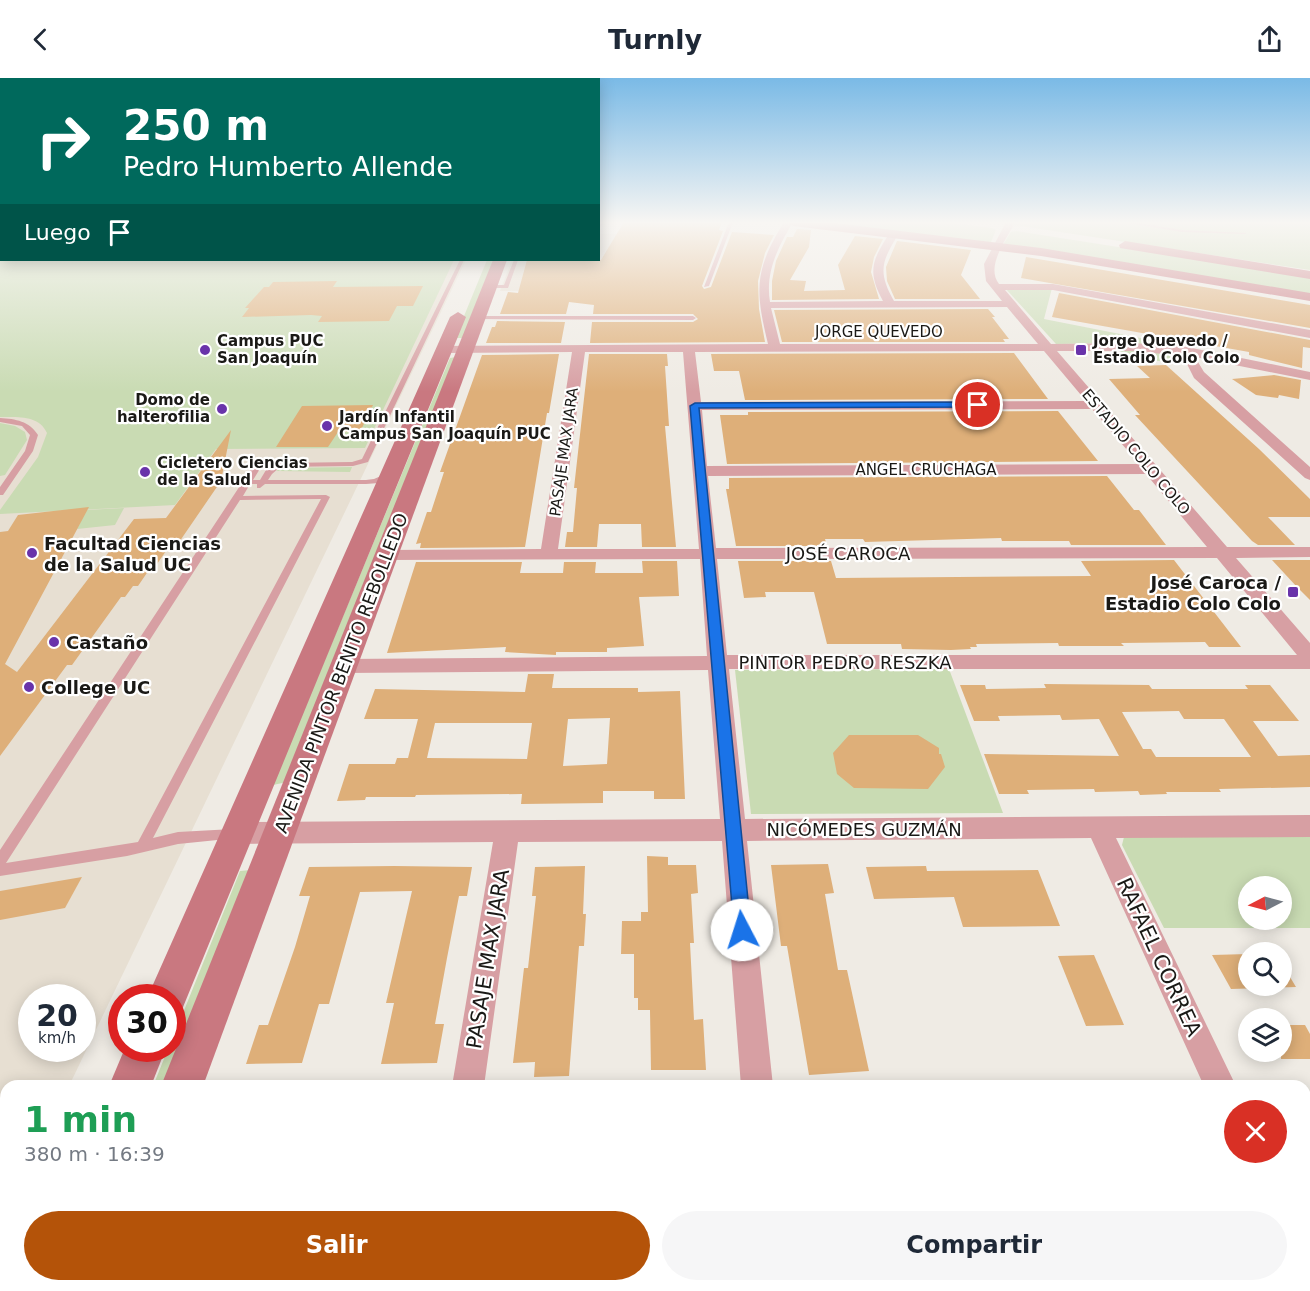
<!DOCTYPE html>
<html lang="es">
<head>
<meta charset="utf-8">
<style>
  :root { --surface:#fff; --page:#f6f6f7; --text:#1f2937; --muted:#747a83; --accent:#b45309 }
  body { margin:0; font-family:"DejaVu Sans",sans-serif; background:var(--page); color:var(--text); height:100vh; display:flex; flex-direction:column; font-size:22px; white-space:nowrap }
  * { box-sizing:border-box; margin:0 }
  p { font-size:20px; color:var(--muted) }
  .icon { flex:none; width:33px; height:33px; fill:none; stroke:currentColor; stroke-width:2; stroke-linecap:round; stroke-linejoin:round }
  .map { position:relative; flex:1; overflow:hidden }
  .sheet { position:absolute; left:0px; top:1002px; width:1311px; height:212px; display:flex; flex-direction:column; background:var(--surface); border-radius:18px 18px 0 0; box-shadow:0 3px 15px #0003 }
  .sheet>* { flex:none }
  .guide { position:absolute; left:0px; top:0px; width:600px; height:183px; box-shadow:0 3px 15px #0003; background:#00695c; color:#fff; overflow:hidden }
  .needle { width:39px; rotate:264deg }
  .fabs { position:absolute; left:1238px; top:798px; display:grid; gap:12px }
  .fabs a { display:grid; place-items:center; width:54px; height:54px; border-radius:50%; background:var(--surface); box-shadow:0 3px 15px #0003; font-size:30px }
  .speed { position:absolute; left:18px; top:906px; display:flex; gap:12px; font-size:30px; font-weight:700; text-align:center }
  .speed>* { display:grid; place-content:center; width:78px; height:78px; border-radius:50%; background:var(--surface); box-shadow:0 3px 15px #0003; line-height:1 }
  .speed small { font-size:15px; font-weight:400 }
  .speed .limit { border:9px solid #d22; background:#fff; color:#111 }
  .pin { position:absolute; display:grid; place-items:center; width:51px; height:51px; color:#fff; margin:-26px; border:3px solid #fff; border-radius:50%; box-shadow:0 2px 6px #0007 }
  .me { position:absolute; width:66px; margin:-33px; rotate:355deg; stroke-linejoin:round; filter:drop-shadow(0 0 4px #0008) }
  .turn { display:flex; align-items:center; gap:21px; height:126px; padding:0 24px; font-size:27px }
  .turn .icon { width:78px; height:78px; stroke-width:2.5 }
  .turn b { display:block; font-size:42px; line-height:51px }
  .then { display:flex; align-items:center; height:57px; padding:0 24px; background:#0003; gap:12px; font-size:22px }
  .round { display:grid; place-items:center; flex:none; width:63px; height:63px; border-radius:32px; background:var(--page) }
  .headline { display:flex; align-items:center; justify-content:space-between; height:102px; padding:0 24px }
  h1 { font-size:36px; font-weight:700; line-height:45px; color:#1e9e55 }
  .action { display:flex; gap:12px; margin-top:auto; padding:12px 24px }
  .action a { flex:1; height:69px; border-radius:36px; background:var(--accent); color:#fff; font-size:24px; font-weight:700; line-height:69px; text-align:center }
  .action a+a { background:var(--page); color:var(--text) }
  header { display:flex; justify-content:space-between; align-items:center; height:78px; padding:0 24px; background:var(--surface); font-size:27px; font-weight:700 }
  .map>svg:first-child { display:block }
  .built { fill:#e7dfd2; fill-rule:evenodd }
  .green { fill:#c9dbb3; fill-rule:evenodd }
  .building { fill:#deaf79; fill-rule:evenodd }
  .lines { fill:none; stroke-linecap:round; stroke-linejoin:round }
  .lane { fill:#d79fa3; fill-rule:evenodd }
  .street { fill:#d79fa3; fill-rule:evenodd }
  .secondary { fill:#c97880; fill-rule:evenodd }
  .route { fill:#1a73e8; stroke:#114b97; stroke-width:1.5 }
  .poi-dot { fill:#6933aa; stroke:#fff; stroke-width:2 }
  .labels { text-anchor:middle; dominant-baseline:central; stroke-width:4.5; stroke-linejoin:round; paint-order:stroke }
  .far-street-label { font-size:15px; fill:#1a1916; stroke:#fff }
  .far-poi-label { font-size:15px; font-weight:bold; fill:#1a1916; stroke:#fff; text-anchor:start }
  .poi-label { font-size:18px; font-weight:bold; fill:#1a1916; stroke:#fff; text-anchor:start }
  .street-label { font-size:18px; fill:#1a1916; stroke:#fff }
  .near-street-label { font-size:21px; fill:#1a1916; stroke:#fff }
</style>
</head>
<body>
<header><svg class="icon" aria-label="back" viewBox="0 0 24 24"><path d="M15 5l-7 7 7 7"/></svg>Turnly<svg class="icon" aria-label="share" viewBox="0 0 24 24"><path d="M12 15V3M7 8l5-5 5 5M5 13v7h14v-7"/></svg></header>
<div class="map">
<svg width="1310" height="1213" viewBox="0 0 1310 1213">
  <rect width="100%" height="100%" fill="#efebe4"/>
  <g class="built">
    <path d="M0 144 2 182H466L69 1008H6V1139L0 1151ZM32 920H82V970H32Z"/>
    <path d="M599 156H617L610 212 500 213 512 182H598Z"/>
  </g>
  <g class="green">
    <path d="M807 144H946L992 150 996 152 991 164 984 165Z"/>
    <path d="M994 144H1310V192Z"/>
    <path d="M1016 153 1310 199V217L1005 168 1004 165 1011 154Z"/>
    <path d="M0 162 2 182H454L365 370 216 371 175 427 0 436V432L38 379 47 355C39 337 18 339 0 339Z"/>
    <path d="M487 182H496L464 260H455Z"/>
    <path d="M1052 210 1044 241 1176 267 1177 269 1130 265 1056 266 1006 211Z"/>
    <path d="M1120 273C1140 273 1172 269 1187 284L1130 282Z"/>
    <path d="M456 279 287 704 273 707 450 280Z"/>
    <path d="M0 345 15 348 25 354 27 362 5 397 0 398Z"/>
    <path d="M352 389 350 394 276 393 282 390Z"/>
    <path d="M124 430 115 447 77 451 86 432Z"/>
    <path d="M949 591 1003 735 751 736 735 592Z"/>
    <path d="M1310 757V850H1164L1122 767 1124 759ZM1248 808H1281V842H1248Z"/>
    <path d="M260 791 176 1008H153L168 971 172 970 173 960 240 793Z"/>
  </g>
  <g class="building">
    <path d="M624 144H722L719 152 723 153 702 208 704 211 711 209 732 154 774 157 765 175 758 203 759 231 765 264 590 265 592 244H693L698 241 693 236H593L594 227 569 224 566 236H500L508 214 518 215 527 182H601Z"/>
    <path d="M797 151 811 152 809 169 790 202 806 203 804 213 845 212 838 187 855 158 883 161 874 179 871 194 879 221 772 222V203L776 183 787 159H793Z"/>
    <path d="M897 163 971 172 961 197 980 221H895L887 203 886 189Z"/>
    <path d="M1026 179 1310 227V250L1021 200Z"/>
    <path d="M337 203 333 209 423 208 413 228H397L389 243 318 244 322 238 311 237 242 239 249 230H245L264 209H269L273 204Z"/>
    <path d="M1059 215 1310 262V270L1303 269 1302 290 1249 277V274L1052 239Z"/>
    <path d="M988 231 995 239H992L1009 261H1003L1005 264H782L774 232Z"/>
    <path d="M497 243 565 244 561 265H486L492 249H495Z"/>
    <path d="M1014 275 1048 321 745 322 739 293H714L711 276Z"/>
    <path d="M559 276 549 335H547L525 469 420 470 421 465 416 466 427 434H431L444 394H440L482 277Z"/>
    <path d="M589 276H667L668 288H665L669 348H665L676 469H642L641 446H599L597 469H565L567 454H573L577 410H574Z"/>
    <path d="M1166 287 1259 371 1310 421V439H1268L1295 467H1258L1252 463 1135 337H1140L1109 301 1150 300 1137 288Z"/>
    <path d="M1274 297 1301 302 1299 321 1279 317 1278 320 1256 317 1232 301Z"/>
    <path d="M373 327 360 354H338L328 369H276L302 328Z"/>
    <path d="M1058 333 1098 383 727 386 720 337H748V334Z"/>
    <path d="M231 352 221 403 173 473H166L157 486H153L138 508H133L125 519H121L72 587H67L0 678V454L8 453 18 437 89 429 5 586 17 594 134 441 166 440Z"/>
    <path d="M1107 398 1134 432H1139L1166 467H1071L1069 463H1002L1001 460 865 464 863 461H825L827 468H736L726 411H729V400Z"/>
    <path d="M1174 482 1241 569H1209L1205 564 1121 565 1124 568H1059L1058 565 976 566 977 569H970L971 571 951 572 902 571 901 566H827L814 514H765L766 519 744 520 738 483H831L836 500 1091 498 1081 483Z"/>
    <path d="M1272 482H1310V522L1297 509Z"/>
    <path d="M642 483H677L679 518 639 519 644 568 607 570V574H556V577L505 574 506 569 387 575 416 484H522L520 495H563L564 484H596L595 495H643Z"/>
    <path d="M528 596H554L552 610H638V614L680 613 685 721H654V713H603V725L521 726 522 716 416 717 415 719H366L365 722 337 723 349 686H395L397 680H408L418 641H364L375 611 525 614ZM610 640 607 686 563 688 568 641ZM435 645H532L527 681 427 680Z"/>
    <path d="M1044 606 1149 607 1152 611H1248L1245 607H1270L1299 643H1253L1278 678 1310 677V709L1219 711 1221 714H1166L1167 716 1140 717 1138 713 1095 714 1094 711 1027 712 1029 716H999L984 676 1119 678 1099 641 1062 642 1060 637 998 638 1000 643H974L960 607H985L986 611 1046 610ZM1179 633 1184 641H1224L1251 679H1156L1151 671H1143L1122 634Z"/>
    <path d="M849 657H918L939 670V676H941L945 689 928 711 854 710 837 696 833 675Z"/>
    <path d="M647 778 668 779V787H696L698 815 691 816 694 865H690L694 942 703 941 706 992H651L650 932H638V920H634V876H621L622 843H641V834H648Z"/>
    <path d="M828 786 834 815 825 816 838 892H847L869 993 809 997 787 868H781L771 787Z"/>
    <path d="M394 788 472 789 467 818H459L447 880 435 946H444L437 985 381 986 394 925H386L412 813 360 814 329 926H319L302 985 246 986 259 947H268L295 869 310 818H299L309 789Z"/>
    <path d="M585 788 583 836H586L584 868H579L569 998 534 999 535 984 513 985 524 890H528L536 818H532L535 789Z"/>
    <path d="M926 788 927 793 1038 792 1060 848 963 849 954 819 874 821 866 789Z"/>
    <path d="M82 799 65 830 0 842V813Z"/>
    <path d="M1248 876V908H1281V884L1296 909 1231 911 1212 877Z"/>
    <path d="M1094 877 1124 947 1086 948 1058 878Z"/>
    <path d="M1281 947H1305L1310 956V981H1281Z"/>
  </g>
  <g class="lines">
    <g class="lane">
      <path d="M729 144H733L709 208 704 209Z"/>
      <path d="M1121 144H1134L1182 152 1247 155 1245 156 1182 154Z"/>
      <path d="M599 145 603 146 598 152Z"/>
      <path d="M460 182H464L368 384 353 388 280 389 272 396 268 402H366L374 401 390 394 394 396 393 398 379 405 366 406H265L260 410H257V406H250L243 418 326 417 330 419 153 760 178 754 233 751 237 752 239 756 237 760 178 766 127 778 0 798V772L255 385 280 382 283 385 352 384 362 381ZM273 387 266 392 260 402H253L261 389ZM321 421 138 764 6 785 240 422Z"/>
      <path d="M514 182H518L508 210H488L490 207H504Z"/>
      <path d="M477 238H693L696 240 693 242 475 241 474 240Z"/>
      <path d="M0 340C16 341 29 343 38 357L33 373 3 417H0V409L25 373 30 357 22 348 0 344Z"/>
    </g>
    <g class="street">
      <path d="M784 144H793C778 169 765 194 770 224L883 223C866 192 873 181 891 153L894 152 899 155C882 183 877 193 894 223H1002L986 203 984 186 1006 144H1015C1007 161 985 188 999 206H1053L1310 252V260L1053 212H1005L1051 266 1133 265 1187 269 1310 294V302L1195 279 1204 294 1310 389V402L1305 400 1194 300 1183 278 1133 273H1057L1227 469H1310V479L1236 480 1310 565V591H729L745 741 1310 737V759L1116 760 1236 1008H1204L1091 760 747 763 773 1008H741L722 763 518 764 484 1008H452L493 764 237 766 228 763 225 755 228 747 237 744 720 741 708 592 344 595 337 593 334 588 337 583 344 581 707 578 700 481 387 482 381 481 378 477 381 473 387 472 541 471 572 274 445 275 441 274V268L768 266C755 212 754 193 784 144ZM1007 229 1038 266H780L771 230ZM1044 273 1086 323 701 324 695 274ZM585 274H683L699 471H558ZM1092 331 1139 386 707 388 702 332ZM1146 396 1207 469 716 470 708 398ZM1217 480 1297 577H727L717 481Z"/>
      <path d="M1305 1169 1310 1171V1213H1305L1296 1208H1305Z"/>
      <path d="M420 1208H456L455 1213H419Z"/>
      <path d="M757 1208H793L794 1213H758Z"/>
    </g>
    <g class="secondary">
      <path d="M787 144H826L1041 170 1310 215V223L1041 178 793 148Z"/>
      <path d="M1125 163 1310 193V201L1120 170 1119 167Z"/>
      <path d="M493 182H507L203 1008H161Z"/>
      <path d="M458 234 466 239 181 934 172 938V920H147L450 239Z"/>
      <path d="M125 970H166L151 1008H109Z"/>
      <path d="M20 1208H70L68 1213H18Z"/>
      <path d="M81 1208H131L129 1213H79Z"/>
    </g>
  </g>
  <linearGradient id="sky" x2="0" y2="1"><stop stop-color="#7abae6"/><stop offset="0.46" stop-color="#f8f6f3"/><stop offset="1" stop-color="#f8f6f3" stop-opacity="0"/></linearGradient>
  <rect width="1310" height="314" fill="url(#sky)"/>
  <path class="route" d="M978 324 981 325V329L699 330 751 852 749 858 742 861 736 858 734 852 690 328 695 325Z"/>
  <g class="poi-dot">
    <circle cx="205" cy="272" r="6"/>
    <rect x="1075" y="266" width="12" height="12" rx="3"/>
    <circle cx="222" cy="331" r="6"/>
    <circle cx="327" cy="348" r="6"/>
    <circle cx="145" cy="394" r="6"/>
    <circle cx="32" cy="475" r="6"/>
    <rect x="1287" y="508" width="12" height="12" rx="3"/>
    <circle cx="54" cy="564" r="6"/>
    <circle cx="29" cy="609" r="6"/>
  </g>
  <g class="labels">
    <g class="far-street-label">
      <text x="879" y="254">JORGE QUEVEDO</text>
      <text transform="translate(564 374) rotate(-82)">PASAJE MAX JARA</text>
      <text transform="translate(1136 374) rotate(50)">ESTADIO COLO COLO</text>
      <text x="926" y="392">ANGEL CRUCHAGA</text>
    </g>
    <g class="far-poi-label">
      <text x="217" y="263">Campus PUC<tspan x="217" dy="17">San Joaquín</tspan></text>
      <text x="1093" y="263">Jorge Quevedo /<tspan x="1093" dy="17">Estadio Colo Colo</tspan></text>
      <text x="210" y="322" text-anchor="end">Domo de<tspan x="210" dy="17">halterofilia</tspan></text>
      <text x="339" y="339">Jardín Infantil<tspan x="339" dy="17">Campus San Joaquín PUC</tspan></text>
      <text x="157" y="385">Cicletero Ciencias<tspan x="157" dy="17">de la Salud</tspan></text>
    </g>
    <g class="poi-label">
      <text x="44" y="465">Facultad Ciencias<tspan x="44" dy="21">de la Salud UC</tspan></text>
      <text x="1281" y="504" text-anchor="end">José Caroca /<tspan x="1281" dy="21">Estadio Colo Colo</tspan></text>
      <text x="66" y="564">Castaño</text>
      <text x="41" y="609">College UC</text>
    </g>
    <g class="street-label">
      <text x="848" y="475">JOSÉ CAROCA</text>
      <text x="845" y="584">PINTOR PEDRO RESZKA</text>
      <text transform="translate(341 595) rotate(-69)">AVENIDA PINTOR BENITO REBOLLEDO</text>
      <text x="864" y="751">NICÓMEDES GUZMÁN</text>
    </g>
    <g class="near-street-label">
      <text transform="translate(1159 879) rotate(65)">RAFAEL CORREA</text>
      <text transform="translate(488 881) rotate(-81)">PASAJE MAX JARA</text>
    </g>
  </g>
</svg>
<div class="fabs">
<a><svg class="needle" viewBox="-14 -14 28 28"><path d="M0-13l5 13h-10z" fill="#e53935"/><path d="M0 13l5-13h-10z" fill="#747a83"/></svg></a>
<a><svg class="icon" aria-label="search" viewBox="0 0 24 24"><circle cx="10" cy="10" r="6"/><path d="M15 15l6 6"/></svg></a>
<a><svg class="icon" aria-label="layers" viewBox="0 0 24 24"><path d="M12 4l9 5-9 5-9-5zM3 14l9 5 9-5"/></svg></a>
</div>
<div class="speed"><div>20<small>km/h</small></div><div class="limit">30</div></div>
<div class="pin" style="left:978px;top:327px;background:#d93025"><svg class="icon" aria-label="arrive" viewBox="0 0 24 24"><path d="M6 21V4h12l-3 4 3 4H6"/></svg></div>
<svg class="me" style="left:742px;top:852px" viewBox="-20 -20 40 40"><circle r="19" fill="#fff"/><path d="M0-13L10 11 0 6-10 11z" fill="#1a73e8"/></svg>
<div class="guide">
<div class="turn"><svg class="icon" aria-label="right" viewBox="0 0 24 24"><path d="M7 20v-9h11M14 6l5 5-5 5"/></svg><div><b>250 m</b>Pedro Humberto Allende</div></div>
<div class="then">Luego<svg class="icon" aria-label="arrive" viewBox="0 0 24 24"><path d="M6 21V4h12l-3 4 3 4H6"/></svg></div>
</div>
<section class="sheet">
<div class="headline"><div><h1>1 min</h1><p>380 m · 16:39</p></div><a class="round" style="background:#d93025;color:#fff"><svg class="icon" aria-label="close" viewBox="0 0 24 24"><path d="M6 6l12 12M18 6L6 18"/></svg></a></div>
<div class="action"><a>Salir</a><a>Compartir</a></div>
</section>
</div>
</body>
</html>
